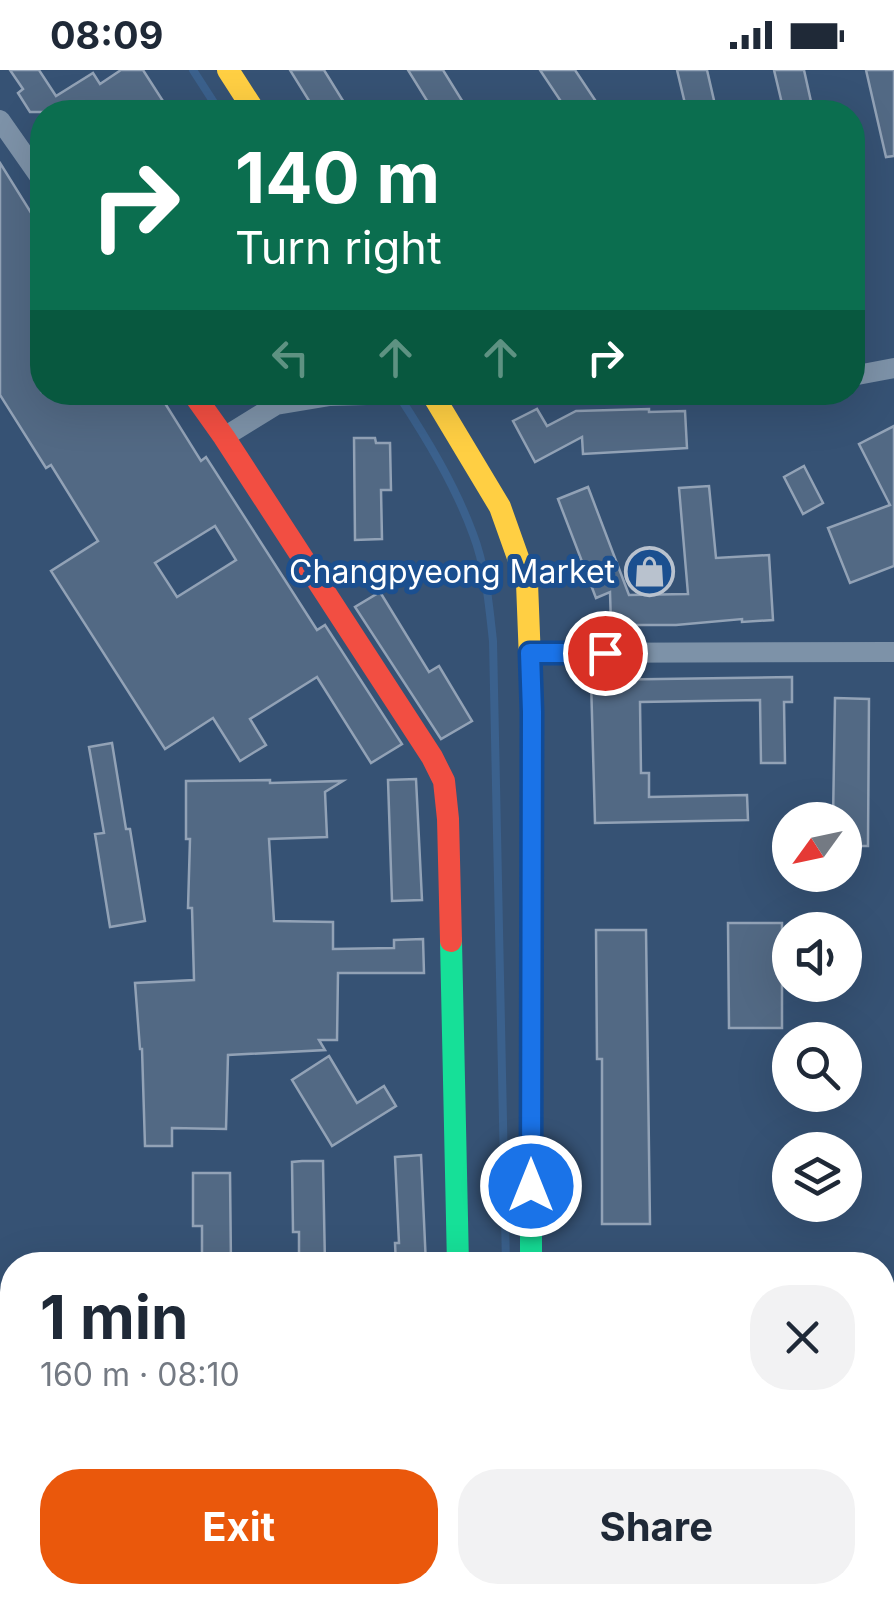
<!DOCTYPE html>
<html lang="en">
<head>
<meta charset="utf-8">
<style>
  :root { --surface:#fff; --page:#f2f2f3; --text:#1f2937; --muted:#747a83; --accent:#ea580c }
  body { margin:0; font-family:Inter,sans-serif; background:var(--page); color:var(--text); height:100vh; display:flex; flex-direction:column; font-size:38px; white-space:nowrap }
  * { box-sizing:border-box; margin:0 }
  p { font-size:32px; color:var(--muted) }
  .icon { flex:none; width:55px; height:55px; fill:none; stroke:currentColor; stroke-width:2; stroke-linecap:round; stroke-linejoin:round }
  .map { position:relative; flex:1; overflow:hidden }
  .drawer { position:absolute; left:0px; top:1182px; width:895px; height:352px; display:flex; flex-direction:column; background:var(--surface); border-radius:40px 40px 0 0; box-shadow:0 10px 40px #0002 }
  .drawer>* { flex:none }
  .top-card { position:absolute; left:30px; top:30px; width:835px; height:305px; border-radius:40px; box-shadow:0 10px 40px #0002; background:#0b6e4f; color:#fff; overflow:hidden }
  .needle { width:65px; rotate:237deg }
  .tools { position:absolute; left:772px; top:732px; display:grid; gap:20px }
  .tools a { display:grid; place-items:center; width:90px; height:90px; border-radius:50%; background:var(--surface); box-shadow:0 10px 40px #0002; font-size:50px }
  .pin { position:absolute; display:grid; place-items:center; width:85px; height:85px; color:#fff; margin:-42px; border:5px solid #fff; border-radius:50%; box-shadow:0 2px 10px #0007 }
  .me { position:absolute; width:110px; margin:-55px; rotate:0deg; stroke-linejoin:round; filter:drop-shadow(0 0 8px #0008) }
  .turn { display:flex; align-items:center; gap:35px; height:210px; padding:0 40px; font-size:45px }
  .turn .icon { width:130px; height:130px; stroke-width:2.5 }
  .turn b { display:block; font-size:70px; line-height:85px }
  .lanes { display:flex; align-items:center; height:95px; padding:0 40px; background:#0003; justify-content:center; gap:50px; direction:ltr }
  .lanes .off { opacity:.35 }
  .round { display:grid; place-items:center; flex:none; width:105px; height:105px; border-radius:40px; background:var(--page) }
  .headline { display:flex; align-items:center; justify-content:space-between; height:170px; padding:0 40px }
  h1 { font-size:60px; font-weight:700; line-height:75px }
  .action { display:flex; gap:20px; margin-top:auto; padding:20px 40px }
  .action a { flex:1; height:115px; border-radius:40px; background:var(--accent); color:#fff; font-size:40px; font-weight:700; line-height:115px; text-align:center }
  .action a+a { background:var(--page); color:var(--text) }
  .status { display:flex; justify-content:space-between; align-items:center; height:70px; padding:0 50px; background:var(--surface); direction:ltr }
  .status svg { height:28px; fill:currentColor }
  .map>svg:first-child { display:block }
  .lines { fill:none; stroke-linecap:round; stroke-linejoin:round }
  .stream { stroke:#3b618d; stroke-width:8 }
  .building { fill:#526984; stroke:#92a2b6; stroke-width:2.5; fill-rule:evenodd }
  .street { stroke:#7d92a8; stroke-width:20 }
  .fast { stroke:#16e098; stroke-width:22 }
  .slow { stroke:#ffcf43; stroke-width:22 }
  .jam { stroke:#f24e42; stroke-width:22 }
  .route-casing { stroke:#114b97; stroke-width:25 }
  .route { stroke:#1a73e8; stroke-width:18 }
  .labels { text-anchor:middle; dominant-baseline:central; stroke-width:10; stroke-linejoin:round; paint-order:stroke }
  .poi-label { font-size:32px; fill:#fff; stroke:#1b4f8f; text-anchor:end }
</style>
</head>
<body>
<div class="status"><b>08:09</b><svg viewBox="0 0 49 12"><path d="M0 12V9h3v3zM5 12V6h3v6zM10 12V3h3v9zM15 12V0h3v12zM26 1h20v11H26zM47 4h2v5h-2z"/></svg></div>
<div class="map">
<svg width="894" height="1533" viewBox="0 0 894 1533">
  <rect width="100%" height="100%" fill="#365274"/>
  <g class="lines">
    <g class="stream">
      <path d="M193 0 220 42"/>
      <path d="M399 326C427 369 455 415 473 464 486 498 489 535 493 571L506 1195"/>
      <path d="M513 1522V1533"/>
      <path d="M384 1533 398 1522"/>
    </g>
  </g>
  <g class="building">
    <path d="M10 0H39L56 26 93 3 100 14 121 0H143L170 42H30L18 23 23 19Z"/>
    <path d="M290 0H324L350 42H316Z"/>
    <path d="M408 0H443L469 42H434Z"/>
    <path d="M540 0H575L603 42H568Z"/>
    <path d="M677 0H707L716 39 701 42H687Z"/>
    <path d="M774 0H804L812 36 805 37 806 42H784Z"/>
    <path d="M866 0H894V86L886 87Z"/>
    <path d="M0 93 33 146 42 140V322H158L201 391 206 387 317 560 325 555 402 674 371 693 317 607 250 649 266 675 240 691 213 648 165 679 51 501 98 471 51 395 46 398 0 325ZM215 456 236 490 177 527 155 493Z"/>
    <path d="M537 339 547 356 576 341 649 339V342L685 341 687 378 583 384 582 367 535 392 513 351Z"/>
    <path d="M894 356V496L850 513 828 458 890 435 859 374Z"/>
    <path d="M354 368H375L376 373H390L391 420H381L382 469 355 470Z"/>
    <path d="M804 396 823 433 803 444 784 407Z"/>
    <path d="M709 416 716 488 769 485 773 550 742 552V549L676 555H611L610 522 596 528 558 429 588 417 629 525 688 524 679 418Z"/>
    <path d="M380 522 429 602 439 596 472 651 441 669 355 537Z"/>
    <path d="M792 607V632H784L785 693H761L760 630 640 632 641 703H649V727L747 725 748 750 595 753 591 610Z"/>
    <path d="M835 628 869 629 868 776H845V750H833Z"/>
    <path d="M112 673 126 759H130L145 851 110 857 95 764 104 763 89 677Z"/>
    <path d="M416 709 422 830 392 831 388 710Z"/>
    <path d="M270 710V713L343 711 325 722 327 767 269 769 274 851 333 852V879L394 878V870L423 869 424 903H338L337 970H319L325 980 228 985 226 1059 172 1058V1076H145L142 979H140L135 913 194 910 192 838H188L190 769H186V711Z"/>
    <path d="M728 853H782V958H729Z"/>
    <path d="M596 860H646L650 1154H602V989H597Z"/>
    <path d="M329 986 357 1033 384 1016 396 1036 332 1076 292 1010Z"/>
    <path d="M421 1085 426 1195H396L395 1173H399L395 1087Z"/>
    <path d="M302 1091H323L325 1195H299V1162H293L292 1092Z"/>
    <path d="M193 1103H230L231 1195H202V1156H193Z"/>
  </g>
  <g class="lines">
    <g class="street">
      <path d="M0 50 42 110"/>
      <path d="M852 306 894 298"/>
      <path d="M224 367 276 335 330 326 475 322"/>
      <path d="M530 583 894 582"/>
      <path d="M684 1522 699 1533"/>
      <path d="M346 1533 359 1522"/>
    </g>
    <g class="fast">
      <path d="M451 871 458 1195"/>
      <path d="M531 1195V976"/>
      <path d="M533 1522V1533"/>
    </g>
    <g class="slow">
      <path d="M228 0 255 42"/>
      <path d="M431 322 500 437 527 513 532 642 531 976"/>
    </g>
    <path class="jam" d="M192 322 224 367 432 687 444 711 448 749 451 871"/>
  </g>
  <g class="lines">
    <defs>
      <path id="route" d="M531 1116 532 642 530 583H605"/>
    </defs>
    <use href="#route" class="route-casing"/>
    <use href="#route" class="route"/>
  </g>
  <defs>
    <symbol id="shop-ring" viewBox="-11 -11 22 22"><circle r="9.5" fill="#1b4f8f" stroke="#b9c2ce" stroke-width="1.5"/><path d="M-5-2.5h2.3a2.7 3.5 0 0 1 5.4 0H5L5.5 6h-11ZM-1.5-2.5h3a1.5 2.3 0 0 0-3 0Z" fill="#b9c2ce"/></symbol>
  </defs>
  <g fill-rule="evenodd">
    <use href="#shop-ring" x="622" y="474" width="55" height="55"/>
  </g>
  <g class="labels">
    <g class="poi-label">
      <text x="615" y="501">Changpyeong Market</text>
    </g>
  </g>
</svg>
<div class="tools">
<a><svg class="needle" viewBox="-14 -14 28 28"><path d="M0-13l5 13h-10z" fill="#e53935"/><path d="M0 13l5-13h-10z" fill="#747a83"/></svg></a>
<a><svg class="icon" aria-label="sound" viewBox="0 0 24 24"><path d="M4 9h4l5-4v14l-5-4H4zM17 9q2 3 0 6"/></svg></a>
<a><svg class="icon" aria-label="search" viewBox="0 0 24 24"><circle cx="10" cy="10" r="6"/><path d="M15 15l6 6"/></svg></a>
<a><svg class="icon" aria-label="layers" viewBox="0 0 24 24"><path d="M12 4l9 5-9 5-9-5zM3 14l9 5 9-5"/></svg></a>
</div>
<div class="pin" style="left:605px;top:583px;background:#d93025"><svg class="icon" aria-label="arrive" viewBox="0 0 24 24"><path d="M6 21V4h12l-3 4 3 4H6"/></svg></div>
<svg class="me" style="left:531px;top:1116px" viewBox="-20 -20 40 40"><circle r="17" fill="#1a73e8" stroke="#fff" stroke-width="3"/><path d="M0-11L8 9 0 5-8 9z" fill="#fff"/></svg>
<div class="top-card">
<div class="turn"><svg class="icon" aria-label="right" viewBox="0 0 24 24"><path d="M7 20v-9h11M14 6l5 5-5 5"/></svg><div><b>140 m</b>Turn right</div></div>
<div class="lanes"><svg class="icon off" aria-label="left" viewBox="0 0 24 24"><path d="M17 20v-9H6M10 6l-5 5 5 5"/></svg><svg class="icon off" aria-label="ahead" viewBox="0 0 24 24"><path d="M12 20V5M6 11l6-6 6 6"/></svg><svg class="icon off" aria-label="ahead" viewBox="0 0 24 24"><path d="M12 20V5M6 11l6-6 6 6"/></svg><svg class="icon" aria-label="right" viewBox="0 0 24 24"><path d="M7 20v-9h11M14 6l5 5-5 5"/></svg></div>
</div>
<section class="drawer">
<div class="headline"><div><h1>1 min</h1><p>160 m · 08:10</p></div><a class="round"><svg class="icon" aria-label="close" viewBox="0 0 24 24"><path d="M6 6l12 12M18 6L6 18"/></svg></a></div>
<div class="action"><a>Exit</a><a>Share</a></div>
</section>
</div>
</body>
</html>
